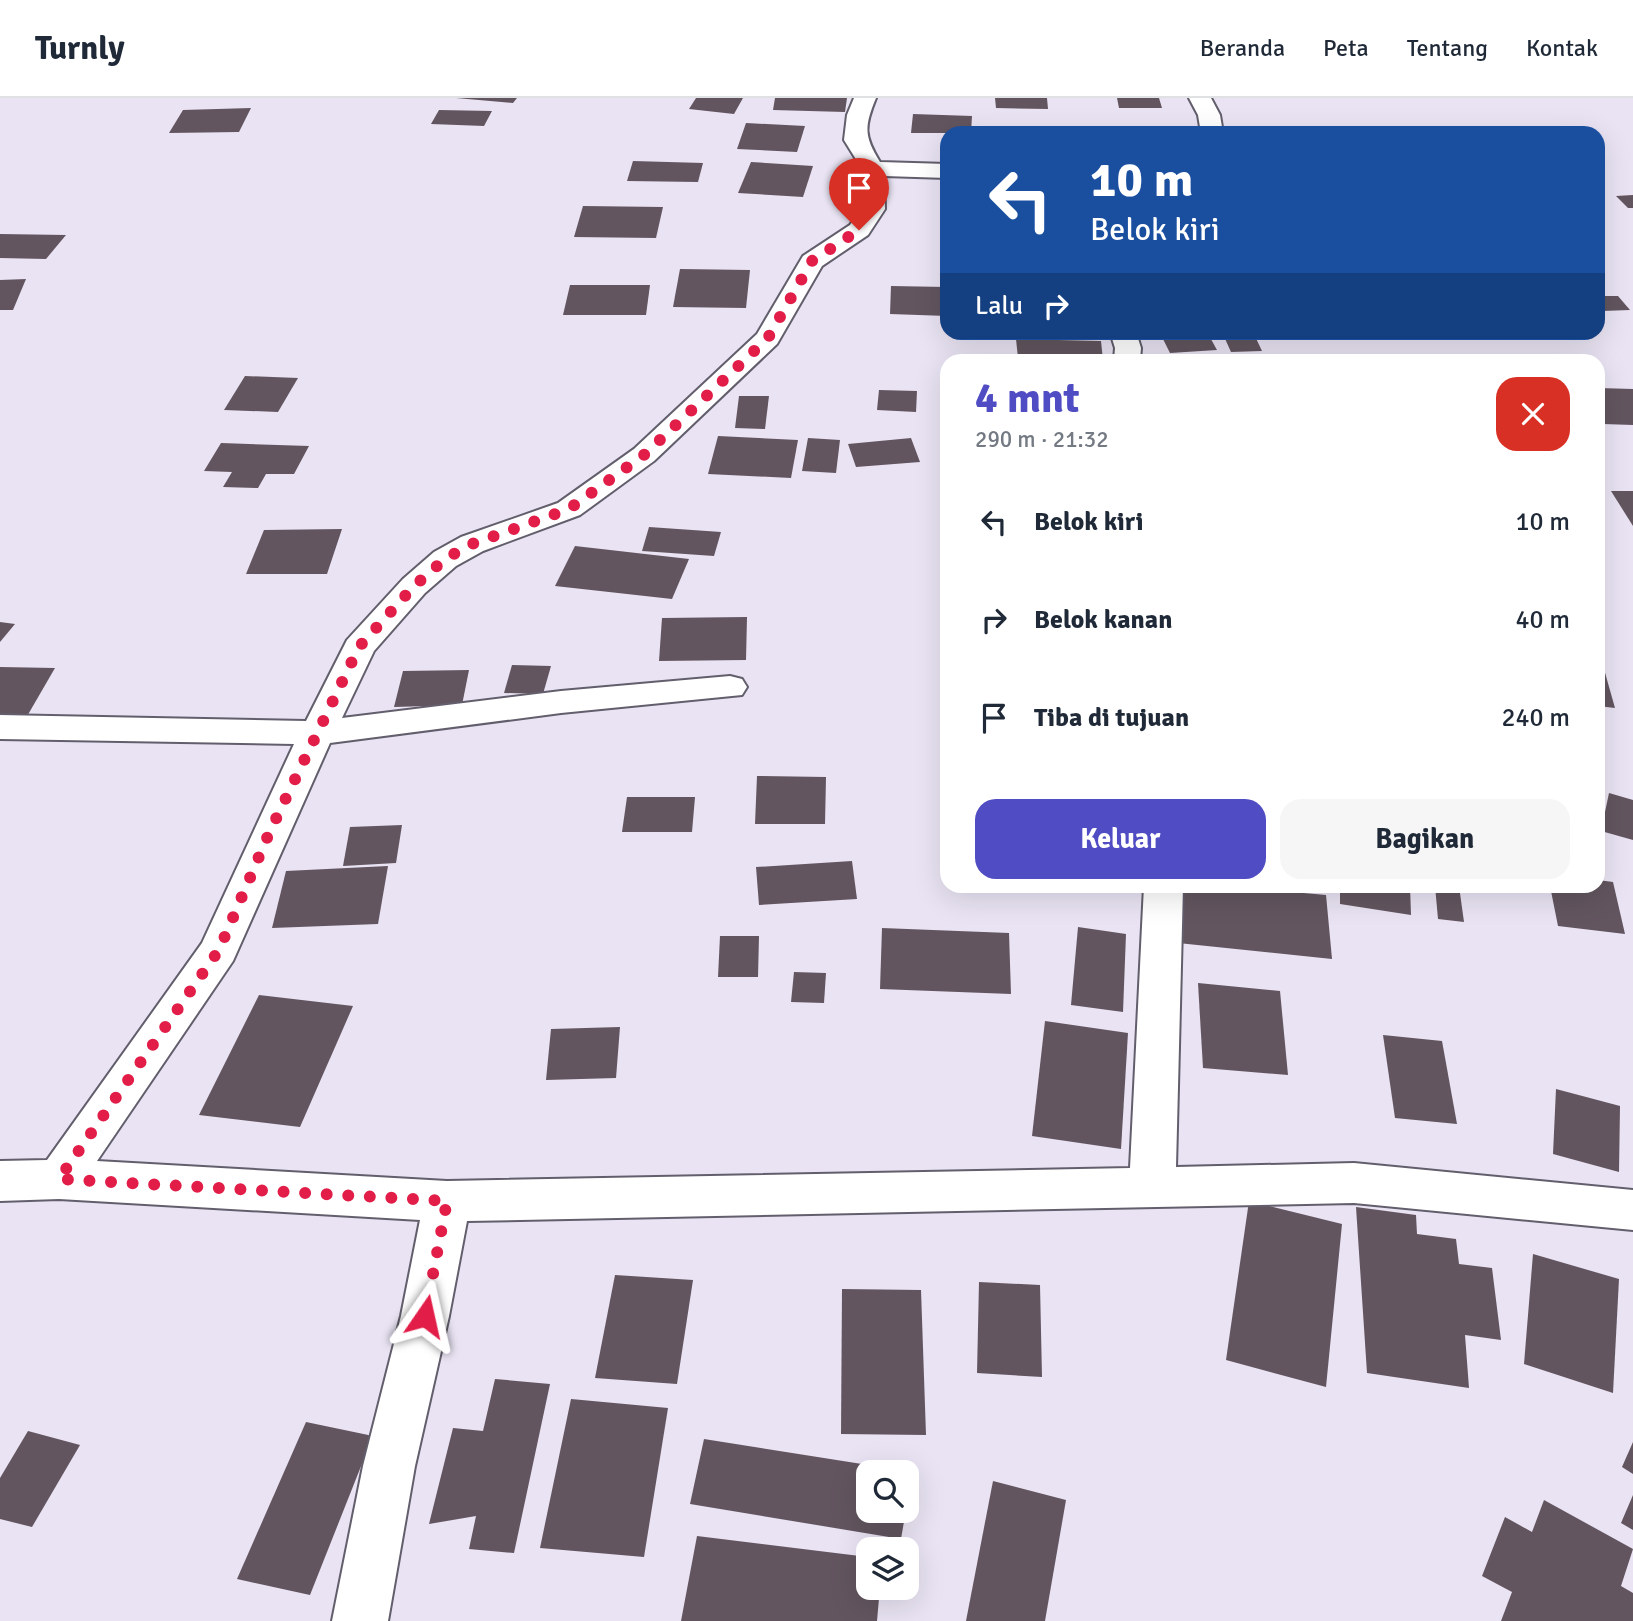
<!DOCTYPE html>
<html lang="id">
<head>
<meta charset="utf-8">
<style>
  :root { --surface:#fff; --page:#f6f6f7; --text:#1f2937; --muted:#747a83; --line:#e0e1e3; --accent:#504cc3 }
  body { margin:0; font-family:Signika,sans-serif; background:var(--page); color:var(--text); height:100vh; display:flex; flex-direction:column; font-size:26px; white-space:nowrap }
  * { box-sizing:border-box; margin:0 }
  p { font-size:23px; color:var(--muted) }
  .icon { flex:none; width:38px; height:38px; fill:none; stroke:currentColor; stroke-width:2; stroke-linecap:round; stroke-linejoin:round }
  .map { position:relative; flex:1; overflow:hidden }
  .details { position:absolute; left:940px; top:256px; width:665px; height:539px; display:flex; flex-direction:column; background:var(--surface); border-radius:21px; box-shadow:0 7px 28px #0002 }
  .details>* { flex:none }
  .banner { position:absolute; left:940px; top:28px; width:665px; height:214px; border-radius:21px; box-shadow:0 7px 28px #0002; background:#1a4fa0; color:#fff; overflow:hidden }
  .controls { position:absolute; left:856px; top:1362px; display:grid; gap:14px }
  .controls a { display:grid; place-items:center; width:63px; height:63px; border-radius:14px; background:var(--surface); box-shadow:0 7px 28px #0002; font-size:35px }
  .pin { position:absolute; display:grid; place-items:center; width:60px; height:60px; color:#fff; margin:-72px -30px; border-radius:50% 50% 50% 0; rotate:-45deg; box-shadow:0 0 7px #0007 }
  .pin .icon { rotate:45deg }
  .me { position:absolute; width:77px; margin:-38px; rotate:11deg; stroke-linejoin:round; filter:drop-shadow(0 0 5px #0008) }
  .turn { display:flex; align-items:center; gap:24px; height:147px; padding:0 35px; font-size:32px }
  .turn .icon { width:91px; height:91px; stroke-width:2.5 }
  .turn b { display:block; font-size:49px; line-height:60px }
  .then { display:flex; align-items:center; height:66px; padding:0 35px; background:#0003; gap:14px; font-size:26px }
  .round { display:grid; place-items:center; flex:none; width:74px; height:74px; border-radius:21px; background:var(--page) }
  .head { display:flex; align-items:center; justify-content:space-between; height:119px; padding:0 35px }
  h1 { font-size:42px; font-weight:800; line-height:52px; color:var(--accent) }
  .button { display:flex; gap:14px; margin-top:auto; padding:14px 35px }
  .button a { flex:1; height:80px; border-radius:21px; background:var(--accent); color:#fff; font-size:28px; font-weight:800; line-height:80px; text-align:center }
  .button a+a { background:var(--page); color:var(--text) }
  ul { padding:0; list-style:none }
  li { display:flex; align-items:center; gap:21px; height:98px; padding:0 35px }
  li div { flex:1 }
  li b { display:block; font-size:26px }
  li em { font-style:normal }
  header { display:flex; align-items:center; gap:42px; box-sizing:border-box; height:98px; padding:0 35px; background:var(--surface); border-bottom:2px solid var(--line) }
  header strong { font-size:33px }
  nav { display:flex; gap:38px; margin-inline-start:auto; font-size:24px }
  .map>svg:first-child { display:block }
  .building { fill:#62555f }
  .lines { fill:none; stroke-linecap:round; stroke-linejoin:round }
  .minor-casing { stroke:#635e6c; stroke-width:4 }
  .minor { fill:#fff; fill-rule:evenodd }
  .route { stroke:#e11d48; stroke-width:12; stroke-dasharray:0 21.6 }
</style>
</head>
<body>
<header>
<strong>Turnly</strong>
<nav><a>Beranda</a><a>Peta</a><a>Tentang</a><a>Kontak</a></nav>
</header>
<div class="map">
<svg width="1633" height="1523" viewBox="0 0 1633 1523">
  <rect width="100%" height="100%" fill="#e9e3f3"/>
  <g class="building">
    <path d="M456 0H517L513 5Z"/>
    <path d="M696 0H743L734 16 689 11Z"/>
    <path d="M775 0H847L845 14 773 12Z"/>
    <path d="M995 0H1047L1048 11 996 10Z"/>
    <path d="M1117 0H1159L1162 10H1119Z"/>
    <path d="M251 10 239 34 169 35 183 12Z"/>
    <path d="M439 12 492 13 484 28 431 26Z"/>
    <path d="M913 16 972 18 971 35H911Z"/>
    <path d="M746 25 805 28 797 54 737 51Z"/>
    <path d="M633 63 703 65 698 84 627 83Z"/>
    <path d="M751 64 813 68 803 99 738 95Z"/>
    <path d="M1633 97V110H1628L1616 98Z"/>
    <path d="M583 108 663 109 656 140 574 139Z"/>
    <path d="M0 136 66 137 46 161 0 160Z"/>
    <path d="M680 171 750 172 746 210 673 209Z"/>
    <path d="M26 181 13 212H0V182Z"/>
    <path d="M570 187H650L646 217H563Z"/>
    <path d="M891 188 947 189V218L890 216Z"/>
    <path d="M1598 198H1618L1630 212 1602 213 1598 207Z"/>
    <path d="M1207 234 1217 252 1170 255 1161 237Z"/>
    <path d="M1222 234H1253L1262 253 1231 254Z"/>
    <path d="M1016 241 1101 243 1103 262 1018 260Z"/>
    <path d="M245 278 298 280 278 314 224 312Z"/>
    <path d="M1598 290 1633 291V327L1603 326 1598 317Z"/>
    <path d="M879 292 917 293 916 314 877 312Z"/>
    <path d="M739 298H769L765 331 735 330Z"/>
    <path d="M718 338 798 342 791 380 708 376Z"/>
    <path d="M808 340 840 342 836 375 802 373Z"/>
    <path d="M911 340 920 364 856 369 848 346Z"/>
    <path d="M221 345 309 348 294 376H266L258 390 223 389 232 374 204 373Z"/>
    <path d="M1611 393H1633V428Z"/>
    <path d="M649 429 721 434 714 458 642 453Z"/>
    <path d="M342 431 327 476H246L264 432Z"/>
    <path d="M575 448 689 461 672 501 555 488Z"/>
    <path d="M747 519 746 562 659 563 662 520Z"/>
    <path d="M0 524 15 526 0 544Z"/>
    <path d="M944 542H947V579H943Z"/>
    <path d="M1598 557H1600L1615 610 1598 608Z"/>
    <path d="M512 567 551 568 543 596 504 595Z"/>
    <path d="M0 569 55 570 26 620 0 619Z"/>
    <path d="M469 572 462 607 394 609 403 573Z"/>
    <path d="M757 678 826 679 825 726H755Z"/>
    <path d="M1609 695 1633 702V742L1601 733Z"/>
    <path d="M627 699H695L692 734H622Z"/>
    <path d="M402 727 396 765 343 768 350 729Z"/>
    <path d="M852 763 857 801 759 807 756 769Z"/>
    <path d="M388 768 378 826 272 830 286 773Z"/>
    <path d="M1598 782 1613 784 1625 836 1558 828 1550 788H1598Z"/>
    <path d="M1083 788H1116L1114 795Z"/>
    <path d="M1177 788H1226L1326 797 1332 861 1178 845Z"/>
    <path d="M1340 788H1410L1411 817 1340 806Z"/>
    <path d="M1435 788H1459L1464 824 1438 821Z"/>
    <path d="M1078 829 1126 836 1123 914 1071 907Z"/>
    <path d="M882 830 1009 835 1011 896 880 891Z"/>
    <path d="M720 838H759L758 879H718Z"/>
    <path d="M794 874 826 875 824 905 791 904Z"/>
    <path d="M1198 885 1280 893 1288 977 1203 970Z"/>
    <path d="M259 897 353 908 300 1029 199 1017Z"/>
    <path d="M1045 923 1128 935 1121 1051 1032 1038Z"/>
    <path d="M620 929 616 980 546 982 551 931Z"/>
    <path d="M1383 937 1442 943 1457 1026 1395 1020Z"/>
    <path d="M1556 991 1620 1008 1619 1074 1553 1056Z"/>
    <path d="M1249 1103 1342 1126 1326 1289 1226 1262Z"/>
    <path d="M1356 1109 1416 1117 1417 1136 1456 1141 1459 1166 1492 1170 1501 1242 1465 1237 1469 1290 1367 1275Z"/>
    <path d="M1533 1156 1619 1181 1613 1295 1524 1266Z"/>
    <path d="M615 1177 693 1182 677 1286 595 1280Z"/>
    <path d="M979 1184 1040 1187 1042 1279 977 1275Z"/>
    <path d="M842 1191 921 1192 926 1337 841 1336Z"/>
    <path d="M495 1281 550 1286 514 1455 469 1451 476 1418 429 1426 453 1330 483 1333Z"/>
    <path d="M571 1301 668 1310 644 1459 540 1450Z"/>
    <path d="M306 1324 373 1338 310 1497 237 1481Z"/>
    <path d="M28 1333 80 1347 32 1429 0 1421V1380Z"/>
    <path d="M704 1341 900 1372 868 1374V1412H906L901 1441 690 1406Z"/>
    <path d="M1633 1344V1376L1622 1369Z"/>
    <path d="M993 1383 1066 1402 1045 1523H966Z"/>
    <path d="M1633 1397V1432L1621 1425Z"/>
    <path d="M1544 1402 1633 1451 1621 1488 1633 1495V1523H1501L1512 1494 1482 1478 1505 1419 1532 1434Z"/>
    <path d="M697 1438 868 1459V1489H880L877 1523H681Z"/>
  </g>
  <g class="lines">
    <defs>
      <g id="minor">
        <path d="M854 0H876C864 29 864 38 880 64L947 66V80L884 78 885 111 868 137 822 168 777 246 654 363 580 417 483 453 456 468 425 495 374 553 342 620 561 593 730 578 742 581 747 589 742 597 561 615 330 645 233 863 97 1063 447 1083 1130 1070 1144 788H1183L1176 1069 1354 1065 1633 1092V1132L1354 1105 467 1123 449 1218 415 1368 388 1523H332L363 1368 401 1218 420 1122 59 1101 0 1103V1063L47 1062 202 845 294 646 0 641V617L306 623 347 542 403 481 434 454 461 439 558 405 634 351 757 236 803 158 850 127 861 111 862 71 844 42 847 17Z"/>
        <path d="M1189 0H1211L1220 17 1223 35H1201L1198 17Z"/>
        <path d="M1110 234H1136L1141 250 1140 262H1114L1115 250Z"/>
      </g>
    </defs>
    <use href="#minor" class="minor-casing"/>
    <use href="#minor" class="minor"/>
  </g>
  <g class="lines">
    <path class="route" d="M425 1218 447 1103 59 1081 219 852 270 733 359 549 414 488 445 461 472 446 569 411 644 357 768 240 812 163 859 132"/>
  </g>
</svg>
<div class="controls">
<a><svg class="icon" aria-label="search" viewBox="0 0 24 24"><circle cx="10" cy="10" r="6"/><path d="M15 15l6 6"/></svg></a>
<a><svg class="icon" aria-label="layers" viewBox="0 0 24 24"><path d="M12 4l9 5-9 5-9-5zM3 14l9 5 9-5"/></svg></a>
</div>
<div class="pin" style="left:859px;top:132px;background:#d93025"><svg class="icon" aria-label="arrive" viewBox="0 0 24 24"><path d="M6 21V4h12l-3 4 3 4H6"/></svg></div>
<svg class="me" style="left:425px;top:1218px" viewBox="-20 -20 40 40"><path d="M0-17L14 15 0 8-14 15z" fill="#e11d48" stroke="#fff" stroke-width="4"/></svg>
<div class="banner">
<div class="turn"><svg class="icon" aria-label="left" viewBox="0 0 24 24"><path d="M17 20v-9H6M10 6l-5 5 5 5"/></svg><div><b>10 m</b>Belok kiri</div></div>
<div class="then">Lalu<svg class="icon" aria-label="right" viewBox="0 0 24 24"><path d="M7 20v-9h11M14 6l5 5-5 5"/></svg></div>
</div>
<section class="details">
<div class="head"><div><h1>4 mnt</h1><p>290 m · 21:32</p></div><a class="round" style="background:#d93025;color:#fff"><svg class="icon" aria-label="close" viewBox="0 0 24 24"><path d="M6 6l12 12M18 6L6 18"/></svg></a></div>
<ul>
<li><svg class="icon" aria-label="left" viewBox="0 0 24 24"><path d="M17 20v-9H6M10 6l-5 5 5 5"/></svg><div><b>Belok kiri</b></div><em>10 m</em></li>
<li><svg class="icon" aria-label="right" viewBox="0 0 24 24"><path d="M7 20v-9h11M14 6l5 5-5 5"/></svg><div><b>Belok kanan</b></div><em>40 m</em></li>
<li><svg class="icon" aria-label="arrive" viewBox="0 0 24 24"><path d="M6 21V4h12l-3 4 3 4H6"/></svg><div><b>Tiba di tujuan</b></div><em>240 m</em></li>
</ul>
<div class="button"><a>Keluar</a><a>Bagikan</a></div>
</section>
</div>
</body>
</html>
